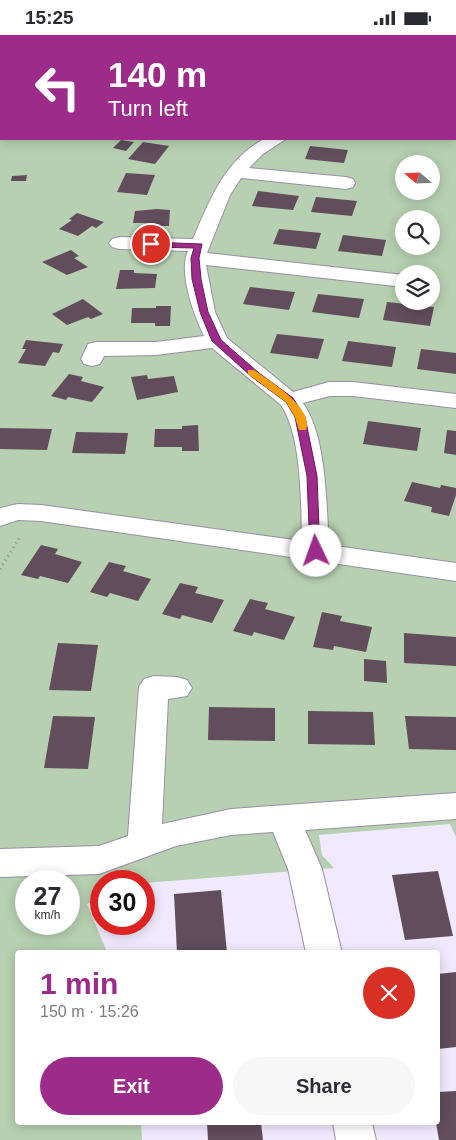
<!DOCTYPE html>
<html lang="en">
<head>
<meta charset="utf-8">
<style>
  :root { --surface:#fff; --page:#f7f7f7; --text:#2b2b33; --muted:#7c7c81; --accent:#9c2b89 }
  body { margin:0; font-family:Helvetica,sans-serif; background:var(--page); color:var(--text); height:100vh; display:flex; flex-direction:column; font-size:19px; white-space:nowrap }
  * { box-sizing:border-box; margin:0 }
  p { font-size:16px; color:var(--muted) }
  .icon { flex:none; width:28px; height:28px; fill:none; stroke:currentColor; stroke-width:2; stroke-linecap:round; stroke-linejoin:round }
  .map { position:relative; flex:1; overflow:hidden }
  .side { position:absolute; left:15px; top:915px; width:425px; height:175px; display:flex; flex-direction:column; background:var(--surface); border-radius:5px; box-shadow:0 2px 12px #0003 }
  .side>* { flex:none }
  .top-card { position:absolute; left:0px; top:0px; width:456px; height:105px; box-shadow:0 2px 12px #0003; background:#9c2b89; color:#fff; overflow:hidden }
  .needle { width:32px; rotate:289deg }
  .tools { position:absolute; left:395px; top:120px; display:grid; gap:10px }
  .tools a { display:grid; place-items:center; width:45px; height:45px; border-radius:50%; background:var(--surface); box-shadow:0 2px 12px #0003; font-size:25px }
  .speed { position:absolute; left:15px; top:835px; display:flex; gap:10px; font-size:25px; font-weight:700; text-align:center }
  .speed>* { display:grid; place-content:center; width:65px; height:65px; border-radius:50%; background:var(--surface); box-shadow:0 2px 12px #0003; line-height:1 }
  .speed small { font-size:12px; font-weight:400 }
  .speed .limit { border:8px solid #d22; background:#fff; color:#111 }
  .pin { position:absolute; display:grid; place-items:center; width:42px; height:42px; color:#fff; margin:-21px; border:2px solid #fff; border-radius:50%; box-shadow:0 1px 5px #0007 }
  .me { position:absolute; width:55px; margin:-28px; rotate:357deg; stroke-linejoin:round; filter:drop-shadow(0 0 4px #0008) }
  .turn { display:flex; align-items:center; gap:18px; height:105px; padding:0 25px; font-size:22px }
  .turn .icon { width:65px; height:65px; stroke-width:2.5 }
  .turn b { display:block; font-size:35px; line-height:42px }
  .round { display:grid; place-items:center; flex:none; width:52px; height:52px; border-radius:26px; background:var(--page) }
  .summary { display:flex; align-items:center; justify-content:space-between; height:85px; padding:0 25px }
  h1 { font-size:30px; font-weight:700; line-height:38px; color:var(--accent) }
  .button { display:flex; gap:10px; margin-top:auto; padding:10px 25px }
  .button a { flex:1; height:58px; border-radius:30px; background:var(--accent); color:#fff; font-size:20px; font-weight:700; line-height:58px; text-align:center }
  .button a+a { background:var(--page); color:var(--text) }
  .status { display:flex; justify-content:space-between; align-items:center; height:35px; padding:0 25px; background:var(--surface); direction:ltr }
  .status svg { height:14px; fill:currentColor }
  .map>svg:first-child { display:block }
  .green { fill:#b7d0b1; fill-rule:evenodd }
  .building { fill:#614d5b }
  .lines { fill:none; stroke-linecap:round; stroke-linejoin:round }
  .minor-casing { stroke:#978fa6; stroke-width:2 }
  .path { stroke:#8f8a99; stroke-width:3; stroke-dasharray:1 4; stroke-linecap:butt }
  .minor { fill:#fff; fill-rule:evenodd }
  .route { fill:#9c2b89; stroke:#651c59 }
  .slow { fill:#f59e0b }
</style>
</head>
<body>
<div class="status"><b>15:25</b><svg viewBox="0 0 49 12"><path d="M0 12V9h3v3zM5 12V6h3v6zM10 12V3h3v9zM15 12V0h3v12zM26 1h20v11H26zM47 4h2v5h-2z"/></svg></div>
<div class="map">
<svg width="456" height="1105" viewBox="0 0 456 1105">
  <rect width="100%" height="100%" fill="#f1eafe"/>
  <path class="green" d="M0 28 1 104H455L456 34V802L450 789 319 800 322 820 334 833 144 848 101 846V863L87 869 107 917 18 918V1088H141L142 1105H0ZM404 129H431V156H404ZM404 184H431V211H404ZM404 239H431V266H404ZM26 846H69V889H26Z"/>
  <g class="building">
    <path d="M121 105 134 107 126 116 113 113Z"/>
    <path d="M143 107 169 111 155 129 128 124Z"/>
    <path d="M310 111 348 115 344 128 305 124Z"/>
    <path d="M126 138 155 140 147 160 117 157Z"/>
    <path d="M27 140 26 146H11L12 141Z"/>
    <path d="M258 156 299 161 293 175 252 171Z"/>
    <path d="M316 162 357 166 352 181 311 177Z"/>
    <path d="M157 174 170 175 169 191H155V188H133L135 176Z"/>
    <path d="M77 178 104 187 96 193 92 191 78 201 59 194 72 185 69 184Z"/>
    <path d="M279 194 321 198 316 214 273 209Z"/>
    <path d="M343 200 386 205 382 221 338 216Z"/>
    <path d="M71 215 79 221 74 223 88 232 67 240 42 227Z"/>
    <path d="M120 235H134V238L157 239 155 253 116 254Z"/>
    <path d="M250 252 295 257 289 275 243 269Z"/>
    <path d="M318 259 364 264 359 283 312 277Z"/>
    <path d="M83 264 103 279 91 284 88 282 67 290 52 279Z"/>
    <path d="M387 267 434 272 430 291 383 285Z"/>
    <path d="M156 271H171L170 291H155V288H131L132 273H156Z"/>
    <path d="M277 299 324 304 318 324 270 318Z"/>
    <path d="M26 305 63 309 59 318 53 317 45 331 18 328 26 314H22Z"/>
    <path d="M348 306 396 312 392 332 342 326Z"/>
    <path d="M421 314 456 318V339L417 334Z"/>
    <path d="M69 339 83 342 81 346 104 352 92 367 68 362 66 365 51 361Z"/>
    <path d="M147 340 148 344 174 341 178 357 137 365 131 342Z"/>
    <path d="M368 386 421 393 417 416 363 409Z"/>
    <path d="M198 390 199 416H182V412H154L155 394H182V391Z"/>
    <path d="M0 393 52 394 47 415 0 414Z"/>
    <path d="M447 395 456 396V420L444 418Z"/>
    <path d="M76 397 128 398 125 419 72 418Z"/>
    <path d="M412 447 440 453 441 450 456 453V460L449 481 431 477 432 472 404 466Z"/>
    <path d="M41 510 58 514 55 519 82 527 68 548 40 541 38 544 21 540Z"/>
    <path d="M109 527 126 531 123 536 151 544 138 566 110 558 107 562 90 557Z"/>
    <path d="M180 548 198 552 195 558 224 565 212 588 182 580 180 584 162 579Z"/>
    <path d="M250 564 268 568 265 574 295 582 284 605 254 597 252 601 233 596Z"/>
    <path d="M322 577 342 581 340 586 372 592 366 617 334 611 333 615 313 612Z"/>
    <path d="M404 598 456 602V631L404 628Z"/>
    <path d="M58 608 98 610 91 656 49 655Z"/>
    <path d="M364 624 386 626 387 648 364 646Z"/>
    <path d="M209 672 275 673V706L208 705Z"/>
    <path d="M308 676 373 677 375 710 308 709Z"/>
    <path d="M53 681 95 682 88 734 44 733Z"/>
    <path d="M405 681 456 682V715L409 714Z"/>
    <path d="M438 836 453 901 405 905 392 840Z"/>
    <path d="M221 855 227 918H177L174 859Z"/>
    <path d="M456 937V1012L438 1014V939Z"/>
    <path d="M456 1056V1105H439L436 1088 438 1057Z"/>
    <path d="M207 1088H261L263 1105H208Z"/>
  </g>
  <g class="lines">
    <defs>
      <g id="minor">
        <rect x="0" y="23" width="1" height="10"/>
        <rect x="455" y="28" width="1" height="10"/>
        <path d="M264 104H286L263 119 249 133 346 142 353 144 355 148 353 152 346 154 241 143 230 160 207 218 404 240V252L206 230 215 277 227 303 293 357 329 347H353L456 359V373L353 361H330L303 368C327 402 326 469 329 510L456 528V546L41 486 18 485 0 491V473L18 469 41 470 302 506C301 468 302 401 281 370L212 313 156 320 104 321 100 329 92 331 84 329 81 324 88 309 96 307H156L204 301C194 280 178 238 188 216L119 214 112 212 109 208 112 204 119 202 193 204C210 164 225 125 264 104Z"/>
        <path d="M154 641 177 642 187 645 192 653 187 661 168 664 162 789 231 774 456 758V784L305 795 322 834 342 918H306L288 834 273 797 231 800 176 811 99 839 0 842V814L99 811 128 801 139 652 144 644Z"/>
        <path d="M333 1088H372L376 1105H336Z"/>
      </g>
    </defs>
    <use href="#minor" class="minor-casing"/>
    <path class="path" d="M0 534 20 502"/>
    <use href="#minor" class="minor"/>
  </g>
  <path class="route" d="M148 207 202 209 199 223 201 244 208 277 221 305 259 338 293 363 305 382 317 441 320 519 316 520 310 516 307 441 295 382 286 367 252 342 212 306 200 277 192 244 191 223 194 213 151 212 148 211Z"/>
  <path class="slow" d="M248 335H254C270 346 314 373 306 395H299L295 382 286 367 248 339Z"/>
</svg>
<div class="tools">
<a><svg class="needle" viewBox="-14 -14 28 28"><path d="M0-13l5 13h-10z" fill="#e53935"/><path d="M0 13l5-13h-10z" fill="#7c7c81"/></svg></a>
<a><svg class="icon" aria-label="search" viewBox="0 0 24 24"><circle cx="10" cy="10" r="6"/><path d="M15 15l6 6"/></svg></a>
<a><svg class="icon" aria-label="layers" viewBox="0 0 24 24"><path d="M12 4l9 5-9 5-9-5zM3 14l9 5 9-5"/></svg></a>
</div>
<div class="speed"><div>27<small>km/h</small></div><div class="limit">30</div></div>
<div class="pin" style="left:151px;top:209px;background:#d93025"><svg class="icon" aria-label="arrive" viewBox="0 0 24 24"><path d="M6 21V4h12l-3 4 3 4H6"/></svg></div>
<svg class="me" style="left:316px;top:516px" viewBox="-20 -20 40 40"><circle r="19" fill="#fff"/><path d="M0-13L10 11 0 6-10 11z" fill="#9c2b89"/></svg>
<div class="top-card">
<div class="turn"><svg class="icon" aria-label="left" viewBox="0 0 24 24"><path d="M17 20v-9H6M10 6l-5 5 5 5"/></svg><div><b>140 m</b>Turn left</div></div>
</div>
<section class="side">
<div class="summary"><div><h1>1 min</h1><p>150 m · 15:26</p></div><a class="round" style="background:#d93025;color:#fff"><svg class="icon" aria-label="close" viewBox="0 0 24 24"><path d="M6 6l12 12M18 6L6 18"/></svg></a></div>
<div class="button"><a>Exit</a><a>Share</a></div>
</section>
</div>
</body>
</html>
